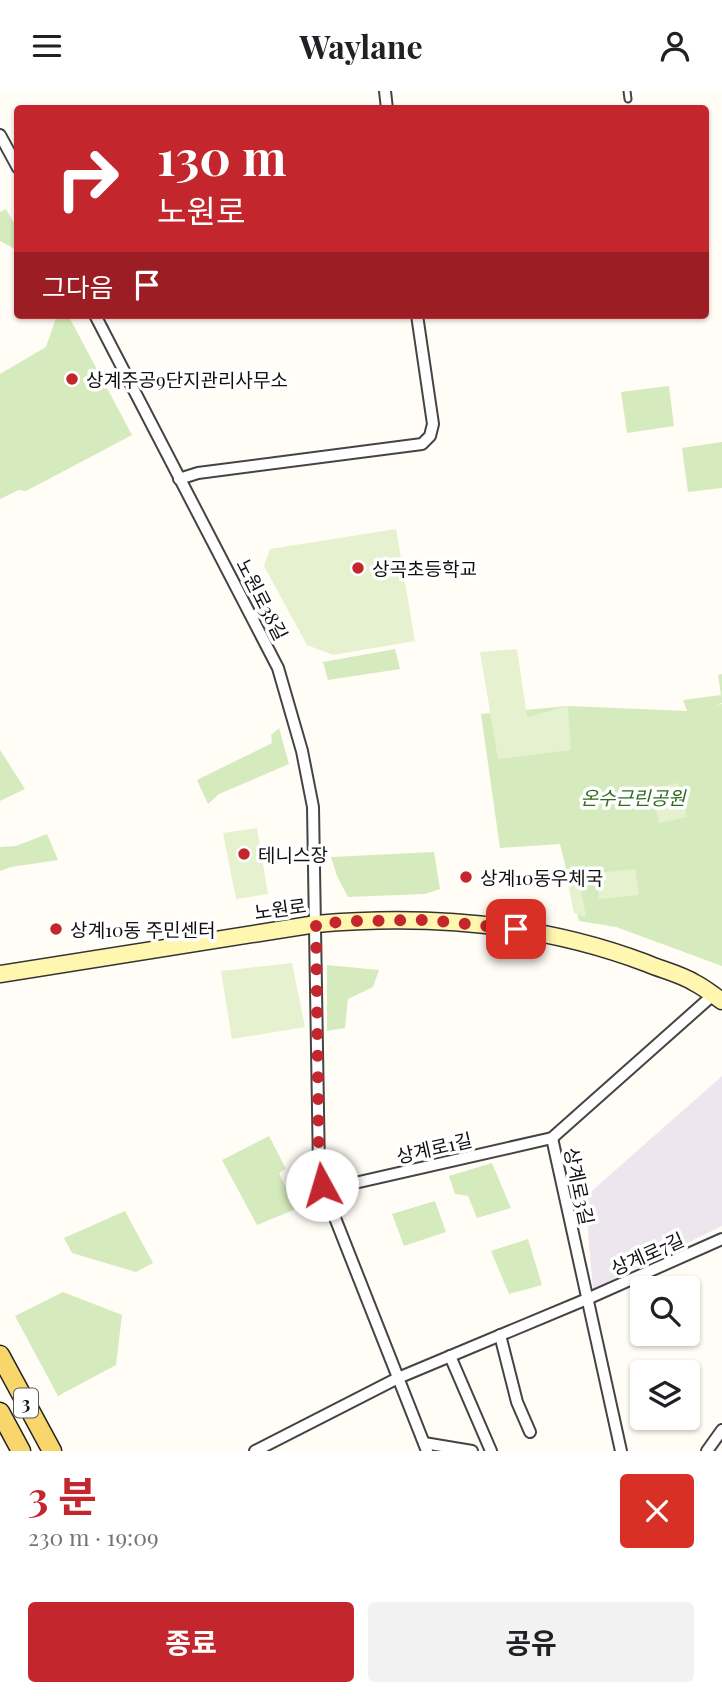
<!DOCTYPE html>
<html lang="ko">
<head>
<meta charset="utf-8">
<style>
  :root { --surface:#fff; --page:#f2f2f2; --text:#202124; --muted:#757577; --accent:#c4262e }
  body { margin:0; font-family:"Playfair Display","Noto Sans KR",serif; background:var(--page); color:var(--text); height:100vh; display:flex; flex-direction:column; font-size:26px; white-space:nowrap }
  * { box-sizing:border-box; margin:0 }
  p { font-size:23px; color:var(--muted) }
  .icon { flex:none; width:38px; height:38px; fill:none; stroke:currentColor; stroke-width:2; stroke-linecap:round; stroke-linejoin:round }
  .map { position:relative; height:1360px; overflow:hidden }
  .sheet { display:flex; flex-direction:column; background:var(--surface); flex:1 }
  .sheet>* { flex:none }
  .hud { position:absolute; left:14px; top:14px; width:695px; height:214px; border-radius:7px; box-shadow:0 2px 5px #0004; background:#c4262e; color:#fff; overflow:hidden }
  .tools { position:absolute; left:630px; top:1185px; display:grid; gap:14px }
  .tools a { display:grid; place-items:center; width:70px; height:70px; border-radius:7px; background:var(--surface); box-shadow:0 2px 5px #0004; font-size:35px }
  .pin { position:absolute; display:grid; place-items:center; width:60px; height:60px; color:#fff; margin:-30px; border-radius:14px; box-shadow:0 4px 10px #0006 }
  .me { position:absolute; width:77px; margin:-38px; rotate:354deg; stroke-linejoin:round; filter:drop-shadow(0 0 5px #0008) }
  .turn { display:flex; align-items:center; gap:24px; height:147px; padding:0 28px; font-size:32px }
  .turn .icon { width:91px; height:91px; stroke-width:2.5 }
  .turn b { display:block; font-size:49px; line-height:60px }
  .then { display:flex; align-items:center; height:66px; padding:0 28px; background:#0003; gap:14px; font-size:26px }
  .round { display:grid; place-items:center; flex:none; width:74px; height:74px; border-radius:7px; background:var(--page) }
  .headline { display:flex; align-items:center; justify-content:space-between; height:119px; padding:0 28px }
  h1 { font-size:42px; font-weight:700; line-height:52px; color:var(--accent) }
  .cta { display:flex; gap:14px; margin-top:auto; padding:14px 28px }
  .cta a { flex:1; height:80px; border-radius:7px; background:var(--accent); color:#fff; font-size:28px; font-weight:700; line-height:80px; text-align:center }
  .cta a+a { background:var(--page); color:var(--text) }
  header { display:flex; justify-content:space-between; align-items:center; height:91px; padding:0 28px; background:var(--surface); font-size:32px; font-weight:700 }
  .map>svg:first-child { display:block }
  .industrial { fill:#eee6ef }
  .green { fill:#d5ebbd }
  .pitch { fill:#e6f2cf }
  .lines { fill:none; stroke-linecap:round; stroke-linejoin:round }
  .service-casing { stroke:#444; stroke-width:9 }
  .minor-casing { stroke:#444; stroke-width:14 }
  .secondary-casing { stroke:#333; stroke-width:19 }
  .primary-casing { stroke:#222; stroke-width:21 }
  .service { stroke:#fff; stroke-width:5 }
  .minor { stroke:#fff; stroke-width:10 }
  .secondary { stroke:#fff6b0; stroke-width:16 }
  .primary { stroke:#f9d66b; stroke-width:18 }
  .route { stroke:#c4262e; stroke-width:12; stroke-dasharray:0 21.6 }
  .poi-dot { fill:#c4262e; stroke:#fff; stroke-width:2.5 }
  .labels { text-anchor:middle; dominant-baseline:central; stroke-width:7; stroke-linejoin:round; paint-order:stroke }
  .shield { fill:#fff; stroke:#585858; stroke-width:2 }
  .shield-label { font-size:18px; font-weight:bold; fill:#111 }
  .poi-label { font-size:19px; fill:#111; stroke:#fff; text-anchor:start }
  .street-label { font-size:19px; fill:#111; stroke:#fff }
  .park-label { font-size:19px; font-style:italic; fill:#2f6b1f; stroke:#fff }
</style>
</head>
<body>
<header><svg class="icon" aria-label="menu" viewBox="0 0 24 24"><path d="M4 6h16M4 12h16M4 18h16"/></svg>Waylane<svg class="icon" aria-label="person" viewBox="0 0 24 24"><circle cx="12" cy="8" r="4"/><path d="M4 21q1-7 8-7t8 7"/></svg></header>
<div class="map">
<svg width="722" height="1360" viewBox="0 0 722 1360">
  <rect width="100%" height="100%" fill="#fffdf5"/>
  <path class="industrial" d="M722 985V1135L593 1198 585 1106Z"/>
  <g class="green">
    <path d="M6 118 17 137V159L0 150V121Z"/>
    <path d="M57 224H68L132 344 26 400 19 399 0 408V283L46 256Z"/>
    <path d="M669 295 674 335 627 342 621 301Z"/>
    <path d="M722 351V397L688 401 682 357Z"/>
    <path d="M395 558 400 578 328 589 323 571Z"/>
    <path d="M722 583V612L717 614 722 613V875L616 836 579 830 560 753 500 757 481 623 568 615 687 620 683 609 721 604 718 584Z"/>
    <path d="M279 637 289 673 219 703 208 713 197 689 272 652 271 644Z"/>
    <path d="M0 659 25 698 0 710Z"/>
    <path d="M47 743 58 769 11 776 0 780V756L16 755Z"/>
    <path d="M434 761 440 798 425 803 348 806 337 785 331 766Z"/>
    <path d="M327 874 379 879 373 896 348 908 345 937 327 940Z"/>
    <path d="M269 1045 286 1078 279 1082 296 1118 257 1134 222 1069Z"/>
    <path d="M492 1072 511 1117 477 1127 468 1105 455 1103 449 1085Z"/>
    <path d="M435 1110 446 1141 404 1155 392 1123Z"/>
    <path d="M125 1120 153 1172 136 1181 72 1162 64 1147Z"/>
    <path d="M528 1148 542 1194 509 1203 491 1160Z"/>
    <path d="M63 1201 122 1224 116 1274 58 1305 15 1225Z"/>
  </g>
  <g class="pitch">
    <path d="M396 438 415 550 333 564 307 554 264 475 270 458Z"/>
    <path d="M517 558 527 626 568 615 571 659 498 668 480 561Z"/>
    <path d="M678 692 687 726 659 732 652 698Z"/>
    <path d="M257 737 268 803 236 808 223 742Z"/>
    <path d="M577 778 586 826 574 822 565 780Z"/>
    <path d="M635 778 639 804 599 808 597 782Z"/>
    <path d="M292 872 305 936 232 948 221 880Z"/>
  </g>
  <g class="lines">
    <defs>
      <path id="service" d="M627 0 628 8"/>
      <g id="minor">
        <path d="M385 0 387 18"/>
        <path d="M0 44 18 77"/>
        <path d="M95 224 278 577 302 660 313 716 319 1079 322 1094 427 1360"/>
        <path d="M179 388 198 382 422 353 430 345 433 333 417 224"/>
        <path d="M552 1047 621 1360"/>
        <path d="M324 1099 552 1047 713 904"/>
        <path d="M500 1244 517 1311 530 1341"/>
        <path d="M450 1265 491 1360"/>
        <path d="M424 1352 472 1360"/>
        <path d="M255 1360 398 1287 587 1208 722 1148"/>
        <path d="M707 1360 722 1339"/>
      </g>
      <path id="secondary" d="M0 883 316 833C428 823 540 832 646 872 662 879 681 883 695 892 705 897 713 904 722 910"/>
      <g id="primary">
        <path d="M0 1264 52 1360"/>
        <path d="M0 1321 21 1360"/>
      </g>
    </defs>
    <use href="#service" class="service-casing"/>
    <use href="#minor" class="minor-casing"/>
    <use href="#secondary" class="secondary-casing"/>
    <use href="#primary" class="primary-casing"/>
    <use href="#service" class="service"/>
    <use href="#minor" class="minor"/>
    <use href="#secondary" class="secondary"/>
    <use href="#primary" class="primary"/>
  </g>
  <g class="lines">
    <path class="route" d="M322 1094 319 1079 316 833 352 830 429 829 516 838"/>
  </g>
  <g class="poi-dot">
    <circle cx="72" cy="288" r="7"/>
    <circle cx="358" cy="477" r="7"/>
    <circle cx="244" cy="763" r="7"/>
    <circle cx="466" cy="786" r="7"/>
    <circle cx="56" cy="838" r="7"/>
  </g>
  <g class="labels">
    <rect class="shield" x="14" y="1297.5" width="24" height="29" rx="5"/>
    <g class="shield-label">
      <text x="26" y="1312">3</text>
    </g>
    <g class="poi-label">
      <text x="86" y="288">상계주공9단지관리사무소</text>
      <text x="372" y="477">상곡초등학교</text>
      <text x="258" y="763">테니스장</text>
      <text x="480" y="786">상계10동우체국</text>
      <text x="70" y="838">상계10동 주민센터</text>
    </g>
    <g class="street-label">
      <text transform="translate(263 508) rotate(63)">노원로38길</text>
      <text transform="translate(280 817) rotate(-8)">노원로</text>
      <text transform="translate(434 1056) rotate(-13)">상계로1길</text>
      <text transform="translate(580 1095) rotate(78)">상계로3길</text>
      <text transform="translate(647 1162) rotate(-24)">상계로7길</text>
    </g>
    <g class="park-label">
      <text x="633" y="706">온수근린공원</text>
    </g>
  </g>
</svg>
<div class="tools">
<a><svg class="icon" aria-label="search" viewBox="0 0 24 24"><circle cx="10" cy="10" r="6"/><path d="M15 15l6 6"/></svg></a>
<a><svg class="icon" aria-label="layers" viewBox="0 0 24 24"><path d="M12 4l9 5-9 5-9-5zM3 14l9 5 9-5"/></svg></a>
</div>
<div class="pin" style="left:516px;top:838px;background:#d93025"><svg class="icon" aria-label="arrive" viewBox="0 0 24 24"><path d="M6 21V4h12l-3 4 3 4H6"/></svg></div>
<svg class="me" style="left:322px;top:1094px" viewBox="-20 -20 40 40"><circle r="19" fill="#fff"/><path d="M0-13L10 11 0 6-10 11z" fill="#c4262e"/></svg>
<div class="hud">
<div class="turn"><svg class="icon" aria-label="right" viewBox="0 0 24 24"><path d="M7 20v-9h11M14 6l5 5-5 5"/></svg><div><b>130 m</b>노원로</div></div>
<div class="then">그다음<svg class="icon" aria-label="arrive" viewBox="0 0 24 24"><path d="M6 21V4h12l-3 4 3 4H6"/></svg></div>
</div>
</div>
<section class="sheet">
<div class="headline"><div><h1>3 분</h1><p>230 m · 19:09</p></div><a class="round" style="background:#d93025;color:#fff"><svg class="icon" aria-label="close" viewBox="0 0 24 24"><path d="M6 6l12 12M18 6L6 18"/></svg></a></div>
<div class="cta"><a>종료</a><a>공유</a></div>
</section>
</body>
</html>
